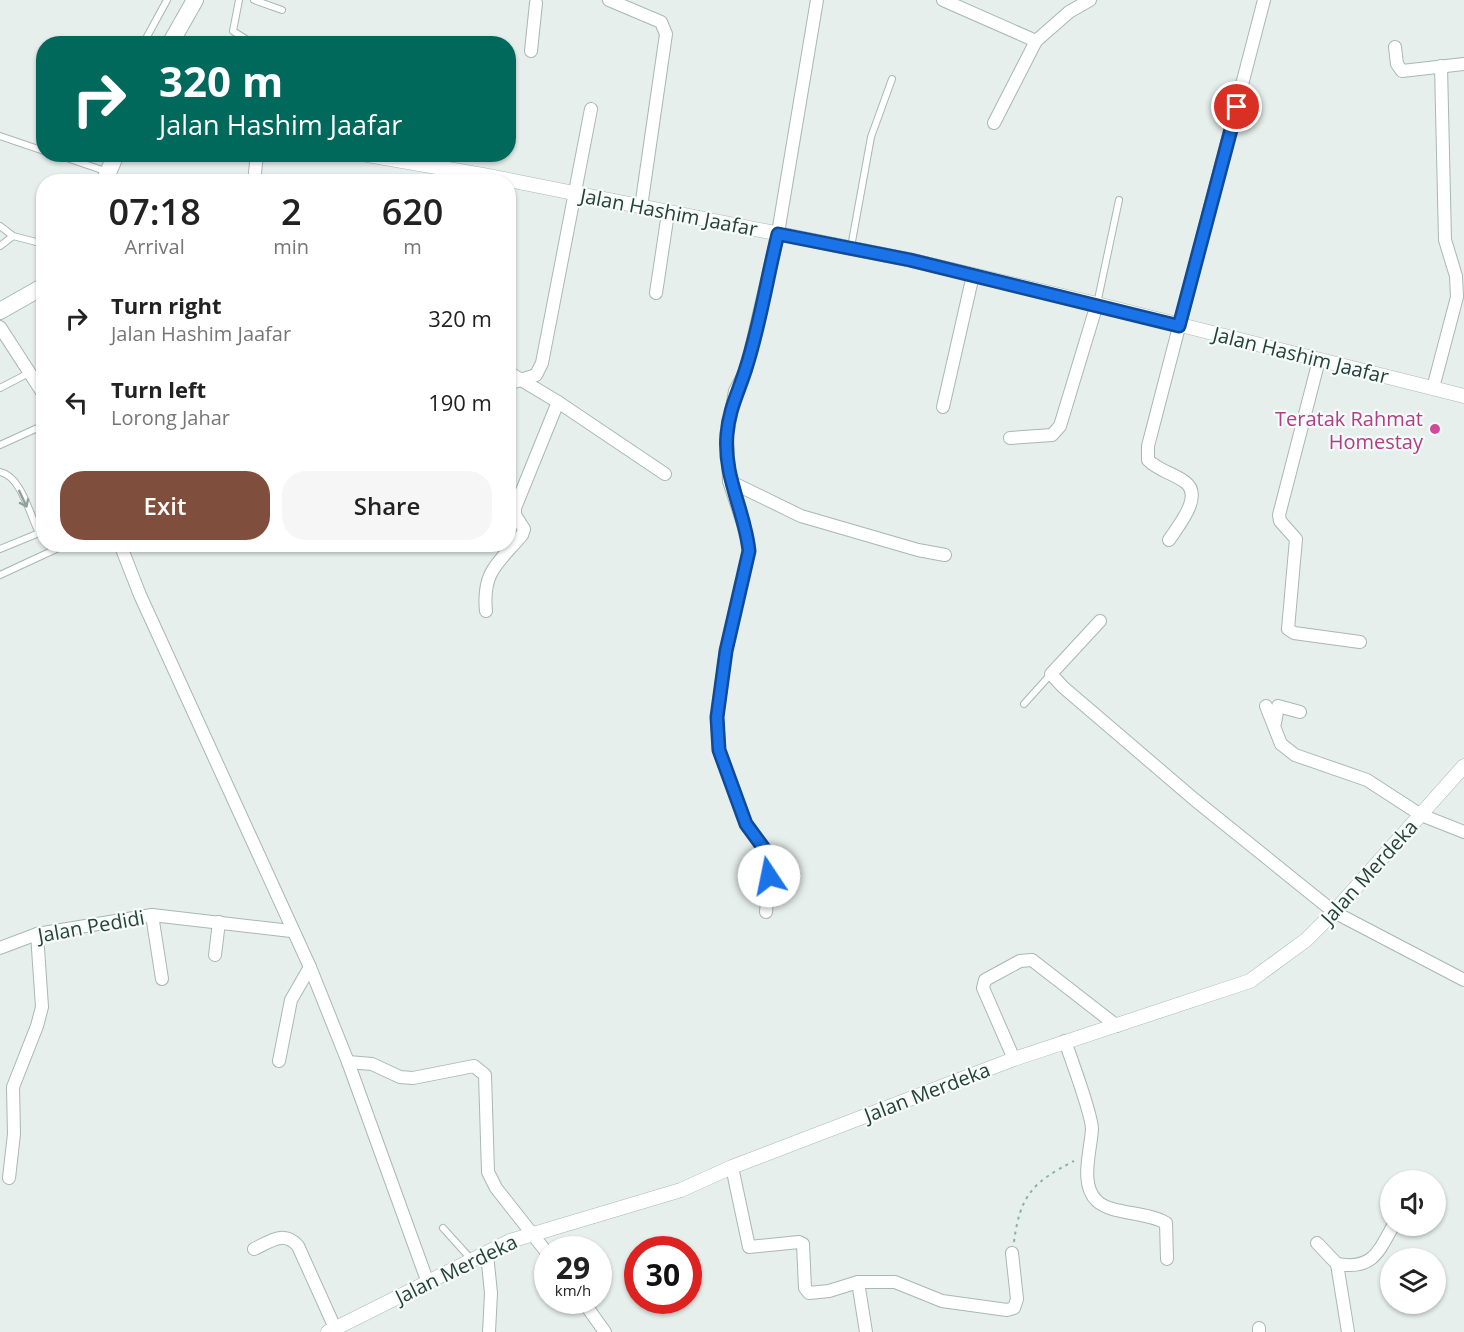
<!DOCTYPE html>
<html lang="en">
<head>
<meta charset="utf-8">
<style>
  :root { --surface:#fff; --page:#f6f6f6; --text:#222; --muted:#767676; --accent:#804e3d }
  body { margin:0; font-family:"Open Sans",sans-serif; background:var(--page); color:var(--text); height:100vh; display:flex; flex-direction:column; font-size:22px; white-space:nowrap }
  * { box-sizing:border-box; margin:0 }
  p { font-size:20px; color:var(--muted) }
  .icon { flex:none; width:33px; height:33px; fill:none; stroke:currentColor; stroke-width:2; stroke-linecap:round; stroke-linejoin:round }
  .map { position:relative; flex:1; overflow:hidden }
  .panel { position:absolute; left:36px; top:174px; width:480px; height:378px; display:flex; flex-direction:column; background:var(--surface); border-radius:24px; box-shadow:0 2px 4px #0004 }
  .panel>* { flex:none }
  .banner { position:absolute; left:36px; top:36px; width:480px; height:126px; border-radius:24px; box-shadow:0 2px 4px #0004; background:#00695c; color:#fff; overflow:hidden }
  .tools { position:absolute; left:1380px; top:1170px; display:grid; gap:12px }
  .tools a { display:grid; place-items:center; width:66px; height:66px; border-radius:50%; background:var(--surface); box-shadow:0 2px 4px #0004; font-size:30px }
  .speed { position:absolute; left:534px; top:1236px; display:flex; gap:12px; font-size:30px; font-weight:700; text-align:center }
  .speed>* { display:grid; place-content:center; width:78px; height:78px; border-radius:50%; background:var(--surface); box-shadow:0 2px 4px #0004; line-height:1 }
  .speed small { font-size:15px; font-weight:400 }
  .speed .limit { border:9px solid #d22; background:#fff; color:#111 }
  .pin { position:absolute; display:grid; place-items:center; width:51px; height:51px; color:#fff; margin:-26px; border:3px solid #fff; border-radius:50%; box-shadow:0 2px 6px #0007 }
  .me { position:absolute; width:66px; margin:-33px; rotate:349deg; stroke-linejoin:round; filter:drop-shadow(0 0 4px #0008) }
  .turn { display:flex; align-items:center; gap:21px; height:126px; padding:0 24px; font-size:27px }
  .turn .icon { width:78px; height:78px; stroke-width:2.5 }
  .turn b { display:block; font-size:42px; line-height:51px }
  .eta { display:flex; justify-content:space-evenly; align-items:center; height:102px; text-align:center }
  .eta b { font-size:36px; font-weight:600; line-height:42px }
  .button { display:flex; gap:12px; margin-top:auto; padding:12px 24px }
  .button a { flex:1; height:69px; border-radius:24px; background:var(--accent); color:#fff; font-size:24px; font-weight:600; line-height:69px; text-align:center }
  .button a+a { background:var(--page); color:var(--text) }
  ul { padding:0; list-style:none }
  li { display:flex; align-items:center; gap:18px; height:84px; padding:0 24px }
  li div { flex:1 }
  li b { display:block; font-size:22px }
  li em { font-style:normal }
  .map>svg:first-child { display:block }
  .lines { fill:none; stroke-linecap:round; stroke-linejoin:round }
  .service-casing { stroke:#a8b8b2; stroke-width:8 }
  .minor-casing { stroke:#a8b8b2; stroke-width:14 }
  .tertiary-casing { stroke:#a8b8b2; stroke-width:15 }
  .secondary-casing { stroke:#a4bbb3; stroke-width:18 }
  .path { stroke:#86b3a5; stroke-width:2; stroke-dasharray:3 4.5; stroke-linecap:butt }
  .service { stroke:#fff; stroke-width:6 }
  .minor { stroke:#fff; stroke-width:12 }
  .tertiary { stroke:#fff; stroke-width:14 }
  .secondary { stroke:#fff; stroke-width:16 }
  .oneway { stroke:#92a09c }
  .route-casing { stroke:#114b97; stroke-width:15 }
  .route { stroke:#1a73e8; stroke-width:10 }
  .hotel-dot { fill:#d1479c; stroke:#f7fbf9; stroke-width:2 }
  .labels { text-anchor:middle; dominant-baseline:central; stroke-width:4.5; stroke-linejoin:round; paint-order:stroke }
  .street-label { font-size:20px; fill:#24423a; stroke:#f7fbf9 }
  .hotel-label { font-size:20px; fill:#b23c85; stroke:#f7fbf9; text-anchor:end }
</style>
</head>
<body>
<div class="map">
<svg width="1464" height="1332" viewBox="0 0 1464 1332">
  <rect width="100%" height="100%" fill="#e6efeb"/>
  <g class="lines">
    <defs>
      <g id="service">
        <path d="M239 0 233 31 252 43"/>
        <path d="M254 0 282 10"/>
        <path d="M143 44 167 0"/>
        <path d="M0 136 44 151"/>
        <path d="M55 154 108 172"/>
        <path d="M0 226 13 236 44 244"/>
        <path d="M0 246 13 236"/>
        <path d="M851 247 871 137 892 79"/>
        <path d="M1097 304 1119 200"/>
        <path d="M0 388 29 373"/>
        <path d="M0 445 44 425"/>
        <path d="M0 472C21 476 30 515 39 533"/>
        <path d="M0 549 44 531"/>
        <path d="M0 575 67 544"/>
        <path d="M1024 704 1051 674"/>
        <path d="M443 1228 471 1259"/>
      </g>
      <g id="minor">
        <path d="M609 0 661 22 666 34 641 207"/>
        <path d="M943 0 1036 41"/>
        <path d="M1395 47 1397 64 1402 71 1464 64"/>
        <path d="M531 51 536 3"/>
        <path d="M994 123 1036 41 1069 12 1090 0"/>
        <path d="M254 182 257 154"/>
        <path d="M656 293 668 213"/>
        <path d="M0 327 44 395"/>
        <path d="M1319 360 1279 515 1280 521 1296 539 1288 629 1294 633 1360 642"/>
        <path d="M508 372 558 402 665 474"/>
        <path d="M508 384 536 375 542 363 591 109"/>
        <path d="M1433 388 1457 297 1456 276 1445 240 1441 66"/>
        <path d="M943 407 973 275"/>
        <path d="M1010 438 1052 435 1060 426 1097 304"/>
        <path d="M729 481 801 516 918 550 945 555"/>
        <path d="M1169 540C1178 526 1204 496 1185 482 1173 473 1159 471 1148 460V446L1264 0"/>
        <path d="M120 544 140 595 310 967 348 1062 428 1283"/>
        <path d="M486 611C482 572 498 563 522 535L524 529 515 515V508L558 402"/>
        <path d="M1100 621 1051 674 1063 687 1195 800 1334 912 1464 980"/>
        <path d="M1266 706 1281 744 1295 755 1367 780 1421 815 1464 832"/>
        <path d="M1275 723 1278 706 1300 712"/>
        <path d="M766 912 771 858 746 824 719 750 717 717 726 651 749 551 747 536 729 481 727 435 735 391 746 370 778 233 817 0"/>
        <path d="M152 915 162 979"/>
        <path d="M0 948 37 934 152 915 291 931"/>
        <path d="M215 955 219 922"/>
        <path d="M1065 1041C1071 1059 1092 1114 1092 1129 1091 1150 1079 1184 1097 1201 1112 1215 1146 1211 1166 1223L1167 1259"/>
        <path d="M1014 1059 983 988 985 980 1020 961 1032 960 1117 1026"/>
        <path d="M279 1061 291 1000 310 967"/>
        <path d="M348 1062 372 1064 400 1077 413 1078 474 1066 485 1075 488 1172 496 1188 548 1254"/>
        <path d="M732 1167 749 1247 799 1242 803 1244 805 1288 809 1293 829 1291 858 1282H895L942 1301 1007 1310 1014 1308 1017 1299 1012 1253"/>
        <path d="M9 1178 14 1134 13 1087 37 1026 42 1007 37 934"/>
        <path d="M1317 1243 1337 1264 1348 1332"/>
        <path d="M254 1249C271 1241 284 1230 298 1246L335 1328"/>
        <path d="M487 1254 491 1293 489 1332"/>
        <path d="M1337 1264C1372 1270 1378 1253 1393 1226"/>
        <path d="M858 1282 866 1332"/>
        <path d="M582 1300 605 1332"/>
        <path d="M1259 1328V1332"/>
      </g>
      <g id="tertiary">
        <path d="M362 154 494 177 910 260 1097 304 1464 396"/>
        <path d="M328 1332 510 1241 681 1190 732 1167 1014 1059 1250 981 1306 940 1334 912 1464 766"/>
      </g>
      <g id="secondary">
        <path d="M170 44 195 0"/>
        <path d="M104 182 116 154"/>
        <path d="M0 311 44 286"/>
      </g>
    </defs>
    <use href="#service" class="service-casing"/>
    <use href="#minor" class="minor-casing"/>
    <use href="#tertiary" class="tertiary-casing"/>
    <use href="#secondary" class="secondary-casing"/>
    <path class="path" d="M1014 1242C1020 1195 1033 1182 1074 1161"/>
    <use href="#service" class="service"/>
    <use href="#minor" class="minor"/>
    <use href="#tertiary" class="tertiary"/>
    <use href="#secondary" class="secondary"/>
  </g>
  <defs><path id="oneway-shaft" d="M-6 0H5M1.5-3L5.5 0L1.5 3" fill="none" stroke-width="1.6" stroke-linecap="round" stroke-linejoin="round" transform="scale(1.5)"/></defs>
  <use class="oneway" href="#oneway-shaft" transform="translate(23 499) rotate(65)"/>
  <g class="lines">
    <defs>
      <path id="route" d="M769 876 771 858 746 824 719 750 717 717 726 651 749 551C745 511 723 477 727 434 729 409 739 391 746 368 760 325 767 278 778 234L910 260 1179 326 1237 107"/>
    </defs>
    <use href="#route" class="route-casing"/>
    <use href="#route" class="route"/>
  </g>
  <circle class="hotel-dot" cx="1435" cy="429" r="6"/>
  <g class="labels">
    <g class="street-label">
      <text transform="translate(669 212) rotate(11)">Jalan Hashim Jaafar</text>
      <text transform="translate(1301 355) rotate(14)">Jalan Hashim Jaafar</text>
      <text transform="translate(1369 872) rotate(-48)">Jalan Merdeka</text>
      <text transform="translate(91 926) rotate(-10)">Jalan Pedidi</text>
      <text transform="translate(927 1092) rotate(-21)">Jalan Merdeka</text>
      <text transform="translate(456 1269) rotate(-26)">Jalan Merdeka</text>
    </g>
    <g class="hotel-label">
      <text x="1423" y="418">Teratak Rahmat<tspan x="1423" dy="23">Homestay</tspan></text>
    </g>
  </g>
</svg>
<div class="tools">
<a><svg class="icon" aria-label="sound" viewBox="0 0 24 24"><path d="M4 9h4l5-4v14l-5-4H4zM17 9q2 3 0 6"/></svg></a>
<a><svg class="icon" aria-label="layers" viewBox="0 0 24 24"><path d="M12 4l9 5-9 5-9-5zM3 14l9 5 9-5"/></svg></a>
</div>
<div class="speed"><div>29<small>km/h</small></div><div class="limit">30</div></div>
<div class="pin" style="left:1237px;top:107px;background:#d93025"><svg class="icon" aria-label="arrive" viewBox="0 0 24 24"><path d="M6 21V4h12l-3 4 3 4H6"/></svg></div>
<svg class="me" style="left:769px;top:876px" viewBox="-20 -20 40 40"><circle r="19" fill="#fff"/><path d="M0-13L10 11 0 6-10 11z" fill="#1a73e8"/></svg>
<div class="banner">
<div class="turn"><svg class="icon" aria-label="right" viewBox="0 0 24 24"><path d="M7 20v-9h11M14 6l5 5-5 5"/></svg><div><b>320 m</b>Jalan Hashim Jaafar</div></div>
</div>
<section class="panel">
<div class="eta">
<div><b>07:18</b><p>Arrival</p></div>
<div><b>2</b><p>min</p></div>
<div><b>620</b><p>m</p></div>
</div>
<ul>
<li><svg class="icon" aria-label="right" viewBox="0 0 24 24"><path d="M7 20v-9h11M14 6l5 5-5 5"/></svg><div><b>Turn right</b><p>Jalan Hashim Jaafar</p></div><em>320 m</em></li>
<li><svg class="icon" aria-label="left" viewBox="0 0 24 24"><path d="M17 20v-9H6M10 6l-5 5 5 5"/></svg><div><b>Turn left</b><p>Lorong Jahar</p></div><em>190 m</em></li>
</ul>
<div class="button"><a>Exit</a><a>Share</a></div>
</section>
</div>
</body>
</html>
